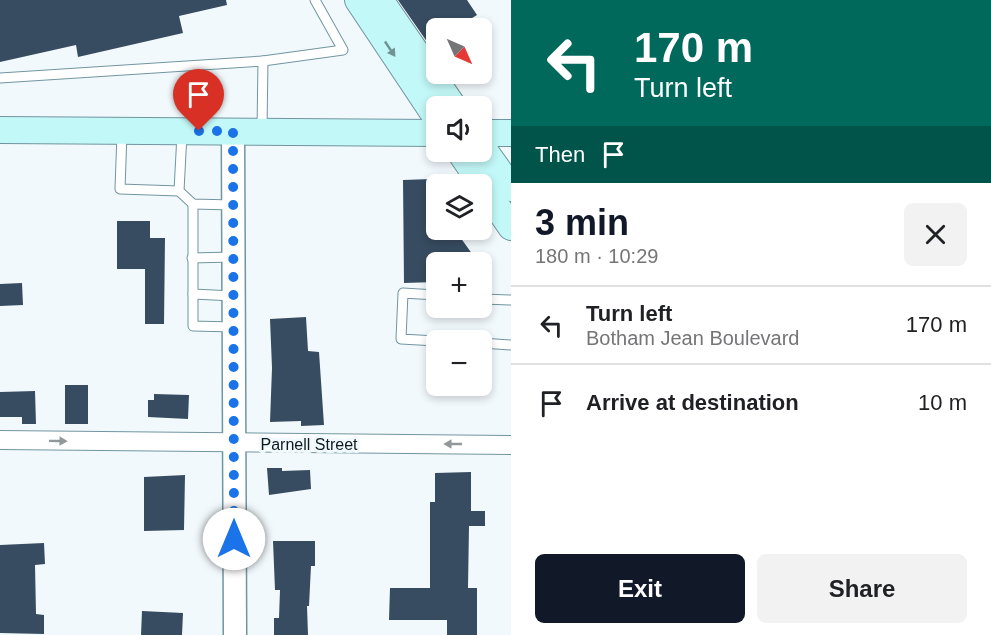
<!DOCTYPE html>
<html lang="en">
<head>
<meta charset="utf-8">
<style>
  :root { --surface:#fff; --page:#f2f2f2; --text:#202124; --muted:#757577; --line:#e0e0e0; --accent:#111827 }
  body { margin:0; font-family:Arial,sans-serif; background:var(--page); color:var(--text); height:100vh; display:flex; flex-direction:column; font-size:22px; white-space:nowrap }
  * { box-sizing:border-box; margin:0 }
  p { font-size:20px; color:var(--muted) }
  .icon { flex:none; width:33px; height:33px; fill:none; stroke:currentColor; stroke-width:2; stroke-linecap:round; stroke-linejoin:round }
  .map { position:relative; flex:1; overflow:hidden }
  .details { display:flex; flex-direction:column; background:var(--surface); width:480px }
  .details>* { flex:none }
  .banner { background:#00695c; color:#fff; overflow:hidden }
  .needle { width:39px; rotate:135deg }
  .fabs { position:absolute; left:426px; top:18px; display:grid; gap:12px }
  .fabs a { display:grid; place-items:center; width:66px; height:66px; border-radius:9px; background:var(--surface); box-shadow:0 3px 9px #0003; font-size:30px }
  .pin { position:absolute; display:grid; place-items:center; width:51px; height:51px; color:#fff; margin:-62px -26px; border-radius:50% 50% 50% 0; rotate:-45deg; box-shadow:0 0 6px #0007 }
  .pin .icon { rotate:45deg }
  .me { position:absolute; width:66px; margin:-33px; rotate:0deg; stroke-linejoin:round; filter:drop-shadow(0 0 4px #0008) }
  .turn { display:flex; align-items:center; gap:21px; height:126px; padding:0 24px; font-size:27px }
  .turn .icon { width:78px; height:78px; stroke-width:2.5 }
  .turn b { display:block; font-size:42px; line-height:51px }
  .then { display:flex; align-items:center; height:57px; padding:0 24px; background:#0003; gap:12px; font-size:22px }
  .round { display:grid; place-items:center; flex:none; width:63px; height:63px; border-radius:9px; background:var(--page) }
  .head { display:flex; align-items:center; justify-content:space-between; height:102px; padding:0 24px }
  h1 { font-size:36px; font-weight:700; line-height:45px; color:var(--accent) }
  .cta { display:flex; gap:12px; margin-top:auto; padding:12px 24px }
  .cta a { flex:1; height:69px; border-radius:9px; background:var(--accent); color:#fff; font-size:24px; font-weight:700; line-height:69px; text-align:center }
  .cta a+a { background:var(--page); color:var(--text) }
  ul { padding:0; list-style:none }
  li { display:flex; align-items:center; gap:18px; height:78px; padding:0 24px; border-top:2px solid var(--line) }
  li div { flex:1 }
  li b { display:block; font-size:22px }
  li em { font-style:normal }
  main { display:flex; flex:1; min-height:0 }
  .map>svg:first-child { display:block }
  .building { fill:#374c60 }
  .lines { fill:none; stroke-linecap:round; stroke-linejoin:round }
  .service-casing { stroke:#7195a0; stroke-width:11 }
  .minor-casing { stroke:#7195a0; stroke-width:20 }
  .tertiary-casing { stroke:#7195a0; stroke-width:25 }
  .secondary-casing { stroke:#7195a0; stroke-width:28 }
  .service { stroke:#fff; stroke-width:9 }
  .minor { stroke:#fff; stroke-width:18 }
  .tertiary { stroke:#fff; stroke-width:22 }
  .secondary { stroke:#c2f8f7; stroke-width:26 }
  .oneway { fill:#709496 }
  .oneway2 { fill:#92989a }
  .route { stroke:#1a73e8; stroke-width:10; stroke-dasharray:0 18 }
  .labels { text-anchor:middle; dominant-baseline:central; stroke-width:6; stroke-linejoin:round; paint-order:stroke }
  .street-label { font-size:16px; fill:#0c1a1f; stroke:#f2f9fc }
</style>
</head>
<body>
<main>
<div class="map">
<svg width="511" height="635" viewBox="0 0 511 635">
  <rect width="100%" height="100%" fill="#f2f9fc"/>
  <g class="building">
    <path d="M0 0H226L227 5 179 16 183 33 78 57 76 45 0 62Z"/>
    <path d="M398 0H467L477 15 456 28H436V41L430 46Z"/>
    <path d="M431 179V209L436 205V230H455L478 262H436V282L404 283 403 180Z"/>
    <path d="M117 221H150V238H165L164 324H145V269H117Z"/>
    <path d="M22 283 23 305 0 306V284Z"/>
    <path d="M306 317 308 351 319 352 324 425 301 426V421L270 422 272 368 270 319Z"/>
    <rect x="65" y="385" width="23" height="39"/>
    <path d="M35 391 36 424H22V417H0V392Z"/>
    <path d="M154 394 189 395 188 419 148 417V400H154Z"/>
    <path d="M267 468H282V471L310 470 311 489 269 495Z"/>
    <path d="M471 472V511H485V526H469L468 588H477V635H447V620H389L390 588H430V502H435V473Z"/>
    <path d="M185 475 184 530 144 531V477Z"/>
    <path d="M273 541H315V566H311L309 606H307L308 635H274V618H279L280 590H275Z"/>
    <path d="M44 543 45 564 35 565 36 614 44 615V634L0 633V545Z"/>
    <path d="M142 611 183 613 182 635H141Z"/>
  </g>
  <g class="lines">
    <defs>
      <g id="service">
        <path d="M263 61 343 50 315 0"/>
        <path d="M0 78 263 61 262 129"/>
        <path d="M122 133 120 189 179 191 182 134"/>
        <path d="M179 191 193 204 233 205"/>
        <path d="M193 204V326L233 327"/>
        <path d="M192 258 232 257"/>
        <path d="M193 294 233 296"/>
        <path d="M436 295 403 293 401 339 436 341"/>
        <path d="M482 299 511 300"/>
        <path d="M482 343 511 345"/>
      </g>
      <path id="minor" d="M0 440 511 445"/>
      <path id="tertiary" d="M233 131 235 635"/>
      <g id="secondary">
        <path d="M358 0 436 117"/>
        <path d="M380 0 453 106"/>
        <path d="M0 130 436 133"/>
        <path d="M482 133H511"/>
        <path d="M482 147 511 188"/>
        <path d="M460 152 511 227"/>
      </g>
    </defs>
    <use href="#service" class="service-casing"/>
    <use href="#minor" class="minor-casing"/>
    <use href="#tertiary" class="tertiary-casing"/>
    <use href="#secondary" class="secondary-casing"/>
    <use href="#service" class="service"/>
    <use href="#minor" class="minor"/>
    <use href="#tertiary" class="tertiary"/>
    <use href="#secondary" class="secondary"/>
  </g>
  <defs><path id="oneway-solid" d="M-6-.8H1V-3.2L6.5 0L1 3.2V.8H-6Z" transform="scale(1.5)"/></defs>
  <use class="oneway" href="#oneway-solid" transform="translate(390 49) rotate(56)"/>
  <g class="oneway2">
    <use href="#oneway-solid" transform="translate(58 441) rotate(1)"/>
    <use href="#oneway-solid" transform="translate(453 444) rotate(-180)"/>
  </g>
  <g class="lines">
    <path class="route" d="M199 131H233L234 539"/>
  </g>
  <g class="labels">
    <g class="street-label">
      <text x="309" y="444">Parnell Street</text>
    </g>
  </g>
</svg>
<div class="fabs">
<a><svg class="needle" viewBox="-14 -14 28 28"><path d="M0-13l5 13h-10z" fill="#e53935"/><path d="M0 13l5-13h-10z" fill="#757577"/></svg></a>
<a><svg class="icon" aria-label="sound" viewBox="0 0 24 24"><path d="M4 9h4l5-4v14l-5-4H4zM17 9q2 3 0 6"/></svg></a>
<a><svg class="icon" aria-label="layers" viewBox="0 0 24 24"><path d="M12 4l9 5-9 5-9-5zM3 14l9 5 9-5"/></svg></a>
<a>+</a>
<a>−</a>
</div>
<div class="pin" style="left:199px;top:131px;background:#d93025"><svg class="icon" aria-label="arrive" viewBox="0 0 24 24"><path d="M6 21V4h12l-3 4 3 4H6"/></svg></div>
<svg class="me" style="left:234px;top:539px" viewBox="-20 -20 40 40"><circle r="19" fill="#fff"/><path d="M0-13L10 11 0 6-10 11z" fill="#1a73e8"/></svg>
</div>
<section class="details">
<div class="banner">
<div class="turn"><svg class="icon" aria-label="left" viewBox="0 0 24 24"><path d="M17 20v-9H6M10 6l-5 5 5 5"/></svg><div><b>170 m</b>Turn left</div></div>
<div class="then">Then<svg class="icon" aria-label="arrive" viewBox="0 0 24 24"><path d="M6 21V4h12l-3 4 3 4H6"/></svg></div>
</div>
<div class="head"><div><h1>3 min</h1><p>180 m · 10:29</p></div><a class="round"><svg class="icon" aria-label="close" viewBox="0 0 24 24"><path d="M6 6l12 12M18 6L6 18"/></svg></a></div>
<ul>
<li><svg class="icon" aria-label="left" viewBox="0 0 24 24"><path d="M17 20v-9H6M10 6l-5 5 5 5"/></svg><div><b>Turn left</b><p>Botham Jean Boulevard</p></div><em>170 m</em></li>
<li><svg class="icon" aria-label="arrive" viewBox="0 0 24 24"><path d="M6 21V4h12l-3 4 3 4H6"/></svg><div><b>Arrive at destination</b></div><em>10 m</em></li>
</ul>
<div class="cta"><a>Exit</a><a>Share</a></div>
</section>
</main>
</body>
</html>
